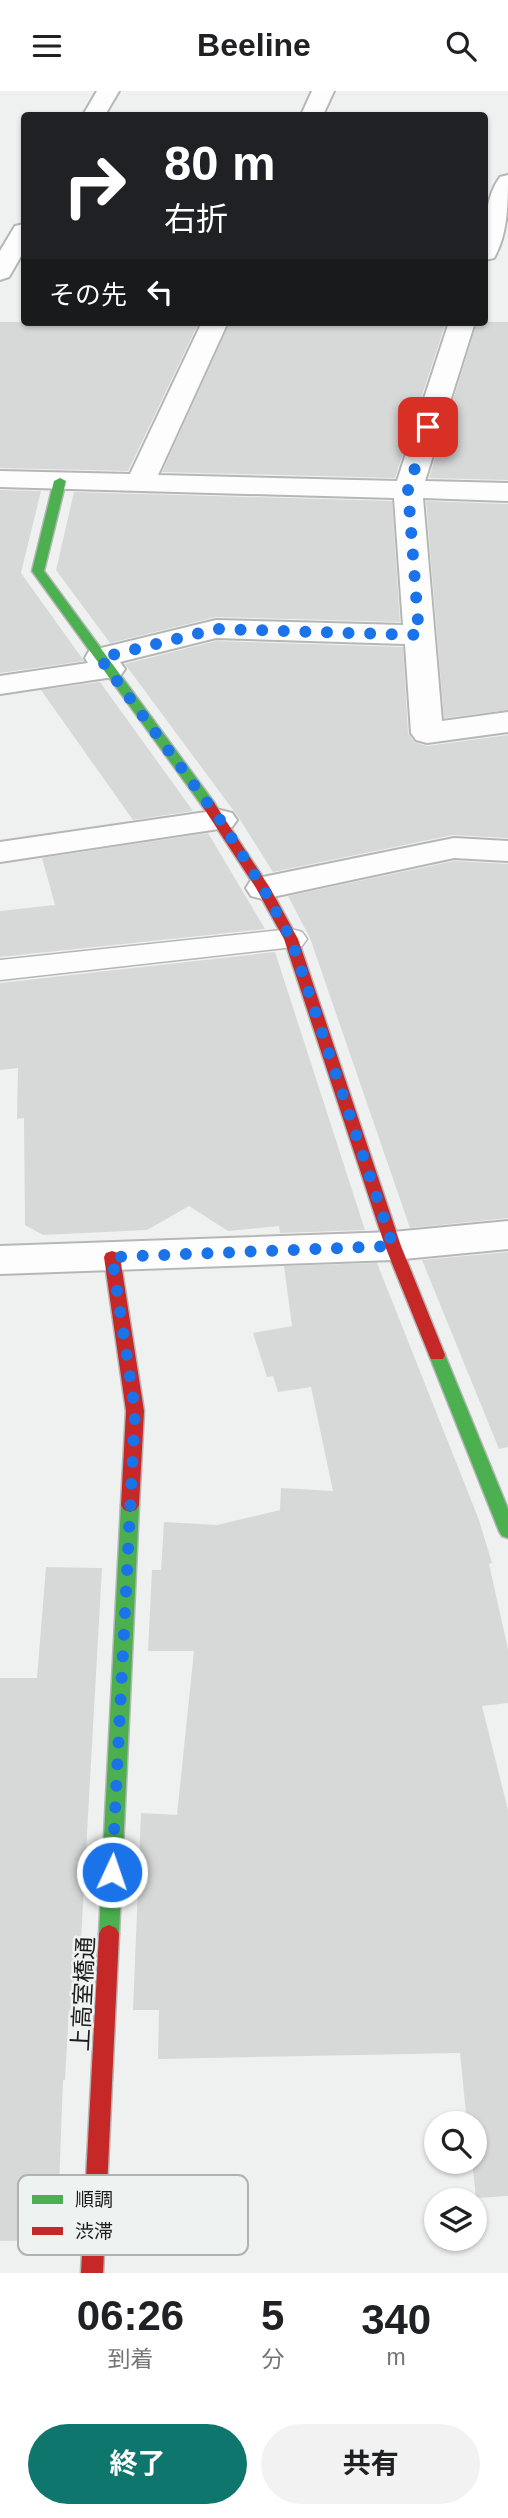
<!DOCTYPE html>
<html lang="ja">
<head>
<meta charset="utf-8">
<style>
  :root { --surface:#fff; --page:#f2f2f2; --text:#202124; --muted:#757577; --accent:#0f766e }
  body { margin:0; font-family:Arial,"Noto Sans JP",sans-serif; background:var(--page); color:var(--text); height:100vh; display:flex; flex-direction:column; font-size:26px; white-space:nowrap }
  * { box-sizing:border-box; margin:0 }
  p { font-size:23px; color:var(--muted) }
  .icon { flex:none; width:38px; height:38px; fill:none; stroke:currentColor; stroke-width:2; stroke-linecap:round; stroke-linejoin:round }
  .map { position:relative; height:2182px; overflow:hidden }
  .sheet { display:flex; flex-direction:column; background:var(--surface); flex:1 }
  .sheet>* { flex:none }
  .hud { position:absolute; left:21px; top:21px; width:467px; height:214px; border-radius:7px; box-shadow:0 2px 5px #0004; background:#202124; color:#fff; overflow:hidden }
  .buttons { position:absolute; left:424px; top:2020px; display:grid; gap:14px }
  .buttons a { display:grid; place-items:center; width:63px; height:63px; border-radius:50%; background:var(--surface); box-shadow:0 2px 5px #0004; font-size:35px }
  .pin { position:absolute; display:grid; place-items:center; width:60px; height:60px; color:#fff; margin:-30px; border-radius:14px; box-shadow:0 4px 10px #0006 }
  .me { position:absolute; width:77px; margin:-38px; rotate:3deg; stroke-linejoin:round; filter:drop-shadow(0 0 5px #0008) }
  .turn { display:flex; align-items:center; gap:24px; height:147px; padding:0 28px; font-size:32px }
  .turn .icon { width:91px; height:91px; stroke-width:2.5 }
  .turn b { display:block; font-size:49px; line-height:60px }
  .then { display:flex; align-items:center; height:66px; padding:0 28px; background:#0003; gap:14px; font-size:26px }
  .eta { display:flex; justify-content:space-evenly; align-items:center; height:119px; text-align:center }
  .eta b { font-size:42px; font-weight:700; line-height:49px }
  .primary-button { display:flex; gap:14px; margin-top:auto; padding:14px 28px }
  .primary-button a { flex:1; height:80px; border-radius:42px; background:var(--accent); color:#fff; font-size:28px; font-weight:700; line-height:80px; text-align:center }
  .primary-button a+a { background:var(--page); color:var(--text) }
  header { display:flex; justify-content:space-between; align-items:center; height:91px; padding:0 28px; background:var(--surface); font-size:32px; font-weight:700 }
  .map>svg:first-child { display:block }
  .building { fill:#d7d9d8 }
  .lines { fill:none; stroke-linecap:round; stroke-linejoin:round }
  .lane-casing { stroke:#b5b7b6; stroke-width:3 }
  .street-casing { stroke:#b5b7b6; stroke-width:4 }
  .fast-casing { stroke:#b5b7b6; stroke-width:3 }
  .jam-casing { stroke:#b5b7b6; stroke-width:3 }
  .lane { fill:#fdfdfd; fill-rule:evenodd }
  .street { fill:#fdfdfd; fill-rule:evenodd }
  .fast { fill:#4caf50; fill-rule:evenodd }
  .jam { fill:#c62828; fill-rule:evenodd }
  .route { stroke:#1a73e8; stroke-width:12; stroke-dasharray:0 21.6 }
  .labels { text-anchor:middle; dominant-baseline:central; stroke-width:5; stroke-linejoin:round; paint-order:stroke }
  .near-street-label { font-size:23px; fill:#1c1d1d; stroke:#eef2f1 }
  .key { fill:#eef2f1; stroke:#afb2b1; stroke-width:2 }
  .key-label { font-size:19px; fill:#1c1d1d }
</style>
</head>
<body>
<header><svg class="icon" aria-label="menu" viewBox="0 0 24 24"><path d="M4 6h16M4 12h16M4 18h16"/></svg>Beeline<svg class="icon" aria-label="search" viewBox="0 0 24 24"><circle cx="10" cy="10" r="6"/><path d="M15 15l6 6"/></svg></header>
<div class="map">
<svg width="508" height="2182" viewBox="0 0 508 2182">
  <rect width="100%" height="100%" fill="#eff1f0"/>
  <g class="building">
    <path d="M0 231H199L128 380 0 377Z"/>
    <path d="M230 231H446L395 387 162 381Z"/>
    <path d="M477 231H508V389L429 387Z"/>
    <path d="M0 399 41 400 21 482 84 570 0 582Z"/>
    <path d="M74 401 392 410 400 531 216 526 110 552 56 479Z"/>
    <path d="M426 410 508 413V619L444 627Z"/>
    <path d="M216 550 403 556 408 642 414 651 427 655 508 644V747L453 744 273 781 239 727 125 573Z"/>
    <path d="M100 591 193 720 133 729 41 599Z"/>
    <path d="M208 742 265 838 0 866V820L55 814 42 767Z"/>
    <path d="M454 770 508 773V1127L410 1137 310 847 288 805Z"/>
    <path d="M275 861 365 1139 280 1142 279 1135 228 1140 189 1115 147 1139 43 1144 25 1134 24 1027 17 1028 18 977 0 979V892Z"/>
    <path d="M508 1161V1356L499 1358 422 1169Z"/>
    <path d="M377 1172 479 1429 492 1472 489 1473 508 1558V1612L482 1615 508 1719V2105L476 2107 472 2070H474V2032H467L460 1962 158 1968 159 1919H133L141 1722 177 1724 194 1560H148L152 1479H161L164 1431 217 1434 280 1419 281 1397 333 1400 311 1296 278 1301 273 1285 267 1286 253 1242 292 1235 284 1175Z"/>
    <path d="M46 1476 102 1477 77 1919H69L65 1989H63L57 2149 0 2150V1587H37Z"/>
  </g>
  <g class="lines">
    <defs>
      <path id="lane" d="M291 838 302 841 307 848 302 855 0 889V869Z"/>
      <g id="street">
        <path d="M97 0H119L105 24H83Z"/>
        <path d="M312 0H334L323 24H301Z"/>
        <path d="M508 84C508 112 508 143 494 167L485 169C485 141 483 110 500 86Z"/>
        <path d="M24 133V160L9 186 0 189V160L15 135Z"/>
        <path d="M202 231H228L158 384 397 390 449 231H475L425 390 508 392V410L423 407 442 630 508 621V641L427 652 416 649 411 642 405 553 216 547 120 571 125 578 120 585 0 603V585L88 572 85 567 89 560 216 529 403 534 394 407 0 396V380L130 383Z"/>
        <path d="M220 719 232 722 237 729 232 736 0 771V751Z"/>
        <path d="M454 747 508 750V770L454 767 263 808 251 805 246 797 251 789 263 786Z"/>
        <path d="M508 1130V1158L393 1169 0 1183V1155L393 1141Z"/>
      </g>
      <g id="fast">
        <path d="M60 387 66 390 44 480 213 710 215 713 213 716H203L32 480 54 390Z"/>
        <path d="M437 1258 443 1260 445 1264 508 1418V1447L502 1445 499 1440 429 1264 431 1260Z"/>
        <path d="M130 1407 136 1409 139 1414 119 1843 116 1849 109 1852 102 1849 99 1843 121 1414 124 1409Z"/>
      </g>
      <g id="jam">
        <path d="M208 709 213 710 270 797 298 848 401 1155 445 1264 443 1268H431L429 1264 385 1155 284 848 256 797 201 713Z"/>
        <path d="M112 1160 118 1162 120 1166 144 1320 139 1414 136 1419 130 1421 124 1419 121 1414 126 1320 104 1166 106 1162Z"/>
        <path d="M109 1834 116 1837 119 1843 103 2182H81L99 1843 102 1837Z"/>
      </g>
    </defs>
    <use href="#lane" class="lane-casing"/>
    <use href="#street" class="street-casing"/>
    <use href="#fast" class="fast-casing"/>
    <use href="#jam" class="jam-casing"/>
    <use href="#lane" class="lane"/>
    <use href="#street" class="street"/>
    <use href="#fast" class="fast"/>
    <use href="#jam" class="jam"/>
  </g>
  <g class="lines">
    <path class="route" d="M112 1781 135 1320 112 1166 393 1155 291 848 263 797 220 729 100 567 216 538 419 544 408 399 428 336"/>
  </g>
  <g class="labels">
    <g class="near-street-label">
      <text transform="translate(83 1903) rotate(-87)">上高室橋通</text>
    </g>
  </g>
  <rect x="18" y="2084" width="230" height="80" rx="10" class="key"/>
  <rect x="32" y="2104" width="31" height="9" fill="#4caf50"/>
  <rect x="32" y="2136" width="31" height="8" fill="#c62828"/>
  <g class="key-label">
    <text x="75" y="2115">順調</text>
    <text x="75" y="2147">渋滞</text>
  </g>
</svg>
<div class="buttons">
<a><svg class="icon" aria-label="search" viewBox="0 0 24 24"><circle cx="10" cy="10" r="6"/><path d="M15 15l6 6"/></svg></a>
<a><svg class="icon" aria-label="layers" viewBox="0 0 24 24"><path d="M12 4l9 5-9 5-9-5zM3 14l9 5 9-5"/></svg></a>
</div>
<div class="pin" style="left:428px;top:336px;background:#d93025"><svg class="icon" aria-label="arrive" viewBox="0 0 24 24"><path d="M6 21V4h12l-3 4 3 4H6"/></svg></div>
<svg class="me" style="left:112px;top:1781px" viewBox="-20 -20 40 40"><circle r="17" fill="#1a73e8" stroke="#fff" stroke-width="3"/><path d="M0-11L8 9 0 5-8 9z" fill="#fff"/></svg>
<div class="hud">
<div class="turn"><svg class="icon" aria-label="right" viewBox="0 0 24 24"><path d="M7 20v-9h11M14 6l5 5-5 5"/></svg><div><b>80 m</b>右折</div></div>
<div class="then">その先<svg class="icon" aria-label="left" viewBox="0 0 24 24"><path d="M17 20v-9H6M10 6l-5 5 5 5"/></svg></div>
</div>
</div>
<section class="sheet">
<div class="eta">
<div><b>06:26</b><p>到着</p></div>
<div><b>5</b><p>分</p></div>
<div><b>340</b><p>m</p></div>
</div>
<div class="primary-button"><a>終了</a><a>共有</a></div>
</section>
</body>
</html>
